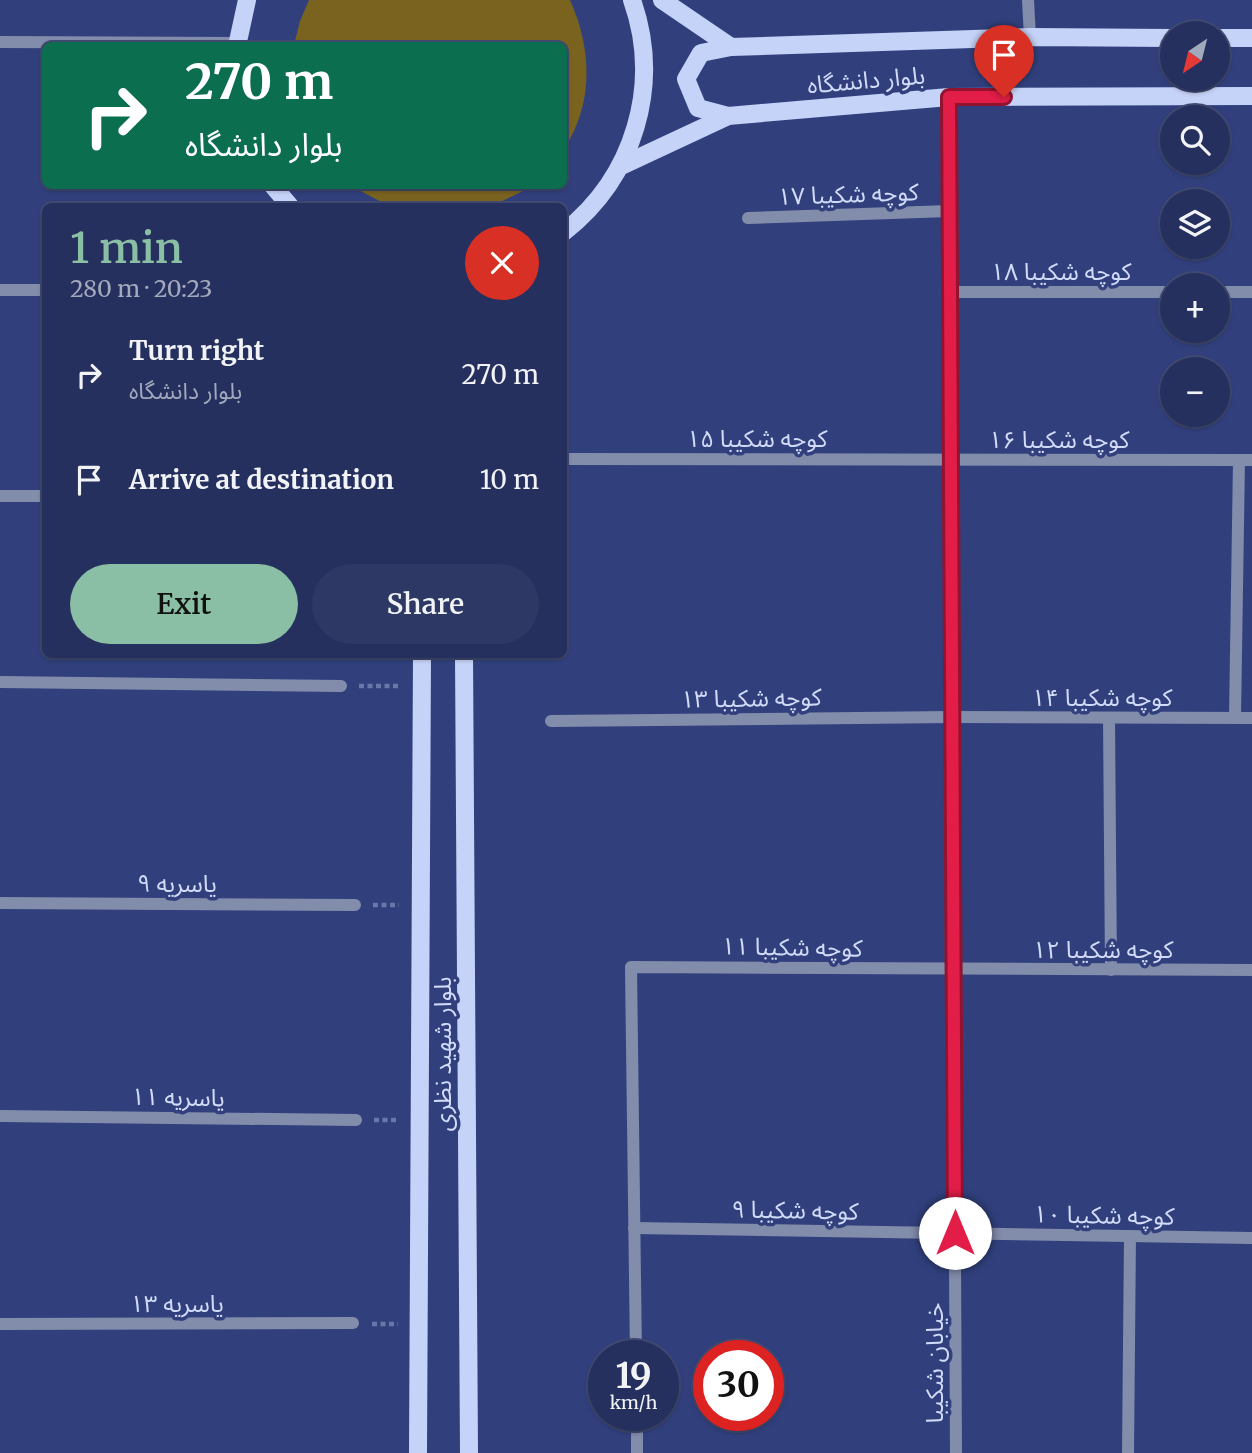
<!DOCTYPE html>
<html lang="en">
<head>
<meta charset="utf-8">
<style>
  :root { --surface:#25305e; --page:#2d3864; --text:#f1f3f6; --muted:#a3a9bc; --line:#424b73; --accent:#8abfa5 }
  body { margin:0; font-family:Merriweather,"Noto Sans Arabic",serif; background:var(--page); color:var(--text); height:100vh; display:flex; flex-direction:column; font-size:26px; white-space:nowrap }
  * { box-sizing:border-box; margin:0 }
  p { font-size:23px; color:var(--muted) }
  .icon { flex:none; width:38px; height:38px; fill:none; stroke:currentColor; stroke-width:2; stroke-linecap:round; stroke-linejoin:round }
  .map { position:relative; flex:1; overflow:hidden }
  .panel { position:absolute; left:42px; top:203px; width:525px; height:455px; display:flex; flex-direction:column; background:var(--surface); border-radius:10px; box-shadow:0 2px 5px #0004,0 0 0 2px var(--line) }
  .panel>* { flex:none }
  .top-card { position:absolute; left:42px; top:42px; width:525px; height:147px; border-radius:10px; box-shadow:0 2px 5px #0004,0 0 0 2px var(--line); background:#0b6e4f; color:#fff; overflow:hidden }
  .needle { width:46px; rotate:215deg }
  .controls { position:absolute; left:1160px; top:21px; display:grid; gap:14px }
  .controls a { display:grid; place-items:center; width:70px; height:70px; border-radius:50%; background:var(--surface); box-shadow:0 2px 5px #0004,0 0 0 2px var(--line); font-size:35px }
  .speed { position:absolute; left:588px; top:1340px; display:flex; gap:14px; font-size:35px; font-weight:700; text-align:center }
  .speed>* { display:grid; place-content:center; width:91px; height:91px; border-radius:50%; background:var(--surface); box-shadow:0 2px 5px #0004,0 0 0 2px var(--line); line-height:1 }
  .speed small { font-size:18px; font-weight:400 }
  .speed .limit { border:10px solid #d22; background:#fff; color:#111 }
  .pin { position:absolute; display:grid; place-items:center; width:60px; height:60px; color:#fff; margin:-72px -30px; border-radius:50% 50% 50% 0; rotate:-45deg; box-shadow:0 0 7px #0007 }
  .pin .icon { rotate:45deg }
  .me { position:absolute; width:77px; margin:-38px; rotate:0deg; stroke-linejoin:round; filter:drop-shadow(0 0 5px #0008) }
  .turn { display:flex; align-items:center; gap:24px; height:147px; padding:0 28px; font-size:32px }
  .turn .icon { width:91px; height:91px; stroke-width:2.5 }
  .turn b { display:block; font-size:49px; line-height:60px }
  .round { display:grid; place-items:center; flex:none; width:74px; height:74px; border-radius:37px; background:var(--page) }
  .head { display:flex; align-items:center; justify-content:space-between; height:119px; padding:0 28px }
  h1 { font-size:42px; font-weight:600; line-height:52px; color:var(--accent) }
  .action { display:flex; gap:14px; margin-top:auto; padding:14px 28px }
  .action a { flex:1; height:80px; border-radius:42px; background:var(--accent); color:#111; font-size:28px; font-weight:600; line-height:80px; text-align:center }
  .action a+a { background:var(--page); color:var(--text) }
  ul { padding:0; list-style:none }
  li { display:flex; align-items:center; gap:21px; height:105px; padding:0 28px }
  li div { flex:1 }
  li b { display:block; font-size:26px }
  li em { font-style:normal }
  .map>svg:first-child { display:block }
  .green { fill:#79631f }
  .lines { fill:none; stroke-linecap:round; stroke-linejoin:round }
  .path { stroke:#6976a8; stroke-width:4.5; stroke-dasharray:5 3.5; stroke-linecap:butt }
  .minor { stroke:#828cab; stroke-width:12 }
  .major { stroke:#c6d3f8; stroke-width:18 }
  .route-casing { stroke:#92132f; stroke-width:18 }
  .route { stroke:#e11d48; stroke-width:12 }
  .labels { text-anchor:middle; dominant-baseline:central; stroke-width:7; stroke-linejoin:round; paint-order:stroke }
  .street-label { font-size:24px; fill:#d1dbf8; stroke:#31407d }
</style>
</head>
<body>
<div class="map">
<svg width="1252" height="1453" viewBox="0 0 1252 1453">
  <rect width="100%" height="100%" fill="#31407d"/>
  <g class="green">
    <path d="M309 0H570C592 49 594 103 564 149V46L294 45 300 21Z"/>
    <path d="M351 186H530L521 192 492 206H389Z"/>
  </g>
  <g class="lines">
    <g class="path">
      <path d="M359 686H400"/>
      <path d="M373 905H399"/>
      <path d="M374 1120H397"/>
      <path d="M372 1324H398"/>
    </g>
    <g class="minor">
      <path d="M1028 0 1030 37"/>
      <path d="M0 42 237 43"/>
      <path d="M949 97 956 1453"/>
      <path d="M748 218 949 211"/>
      <path d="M0 290H46"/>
      <path d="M950 292H1172"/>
      <path d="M1218 292H1252"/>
      <path d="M564 459 1252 460"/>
      <path d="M0 496H46"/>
      <path d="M0 682 341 686"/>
      <path d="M1109 718 1111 970"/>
      <path d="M1235 718 1239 460"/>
      <path d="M551 721 952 717 1252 718"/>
      <path d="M0 903 355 905"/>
      <path d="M0 1116 356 1120"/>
      <path d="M634 1228 1252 1238"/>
      <path d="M0 1324 353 1323"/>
      <path d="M636 1356 631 967 1252 970"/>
      <path d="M637 1416V1453"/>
      <path d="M1128 1453 1130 1236"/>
    </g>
    <g class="major">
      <path d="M662 0 731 47 1030 37 1172 38"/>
      <path d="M1218 38H1252"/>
      <path d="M237 46 247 0"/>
      <path d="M728 116 698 108 686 79 701 53 731 47"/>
      <path d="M621 166 728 116 949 97 1252 96"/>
      <path d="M273 186 290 206"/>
      <path d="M564 232C634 177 662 85 632 0"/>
      <path d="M464 654 469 1453"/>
      <path d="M418 1453 422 654"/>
    </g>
  </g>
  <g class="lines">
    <defs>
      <path id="route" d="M955 1233 949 97H1004"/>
    </defs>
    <use href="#route" class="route-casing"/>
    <use href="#route" class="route"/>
  </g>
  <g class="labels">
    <g class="street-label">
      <text transform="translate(866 80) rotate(-5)">بلوار دانشگاه</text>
      <text transform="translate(848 194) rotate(-2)">کوچه شکیبا ۱۷</text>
      <text x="1061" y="271">کوچه شکیبا ۱۸</text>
      <text x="757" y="438">کوچه شکیبا ۱۵</text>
      <text x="1059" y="439">کوچه شکیبا ۱۶</text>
      <text x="1102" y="697">کوچه شکیبا ۱۴</text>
      <text transform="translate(751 698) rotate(-1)">کوچه شکیبا ۱۳</text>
      <text x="177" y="883">یاسریه ۹</text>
      <text transform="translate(792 947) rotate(1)">کوچه شکیبا ۱۱</text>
      <text x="1103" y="949">کوچه شکیبا ۱۲</text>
      <text transform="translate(442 1054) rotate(-90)">بلوار شهید نظری</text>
      <text transform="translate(178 1097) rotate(1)">یاسریه ۱۱</text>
      <text transform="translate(795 1210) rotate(1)">کوچه شکیبا ۹</text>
      <text transform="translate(1104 1215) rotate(1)">کوچه شکیبا ۱۰</text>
      <text x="177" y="1303">یاسریه ۱۳</text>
      <text transform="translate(934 1363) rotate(-90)">خیابان شکیبا</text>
    </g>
  </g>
</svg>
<div class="controls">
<a><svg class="needle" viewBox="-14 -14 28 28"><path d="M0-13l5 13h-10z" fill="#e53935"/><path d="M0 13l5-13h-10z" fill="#a3a9bc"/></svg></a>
<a><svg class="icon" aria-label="search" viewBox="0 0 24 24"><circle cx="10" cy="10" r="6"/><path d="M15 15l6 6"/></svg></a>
<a><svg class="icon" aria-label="layers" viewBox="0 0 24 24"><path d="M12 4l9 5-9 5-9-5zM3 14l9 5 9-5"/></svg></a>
<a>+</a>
<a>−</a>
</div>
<div class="speed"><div>19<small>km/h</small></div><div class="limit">30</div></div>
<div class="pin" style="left:1004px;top:97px;background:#d93025"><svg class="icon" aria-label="arrive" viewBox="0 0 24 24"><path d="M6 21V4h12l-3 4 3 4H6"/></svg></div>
<svg class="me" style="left:955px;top:1233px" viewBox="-20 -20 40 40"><circle r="19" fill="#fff"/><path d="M0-13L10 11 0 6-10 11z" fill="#e11d48"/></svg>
<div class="top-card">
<div class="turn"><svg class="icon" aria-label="right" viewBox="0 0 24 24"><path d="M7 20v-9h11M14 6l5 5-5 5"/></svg><div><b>270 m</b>بلوار دانشگاه</div></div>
</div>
<section class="panel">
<div class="head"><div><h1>1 min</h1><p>280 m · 20:23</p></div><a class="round" style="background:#d93025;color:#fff"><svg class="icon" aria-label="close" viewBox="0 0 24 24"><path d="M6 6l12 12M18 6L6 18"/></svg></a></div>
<ul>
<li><svg class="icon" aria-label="right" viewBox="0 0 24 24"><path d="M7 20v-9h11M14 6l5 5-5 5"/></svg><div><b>Turn right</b><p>بلوار دانشگاه</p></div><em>270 m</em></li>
<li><svg class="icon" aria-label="arrive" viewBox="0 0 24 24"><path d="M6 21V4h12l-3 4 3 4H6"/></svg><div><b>Arrive at destination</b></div><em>10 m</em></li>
</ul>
<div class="action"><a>Exit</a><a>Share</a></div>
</section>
</div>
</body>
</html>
